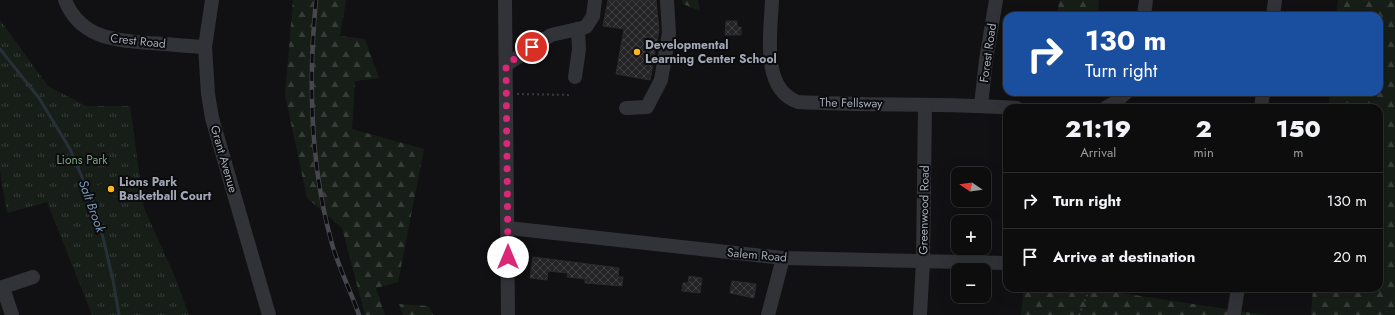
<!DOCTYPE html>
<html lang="en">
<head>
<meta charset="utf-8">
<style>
  :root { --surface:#0d0d0e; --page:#1b1b1c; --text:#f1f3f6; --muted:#9a9c9e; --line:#2d2d2e }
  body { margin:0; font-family:Jost,sans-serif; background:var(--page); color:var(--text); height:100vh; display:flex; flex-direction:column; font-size:15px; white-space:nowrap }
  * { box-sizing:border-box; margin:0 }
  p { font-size:13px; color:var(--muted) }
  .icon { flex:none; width:22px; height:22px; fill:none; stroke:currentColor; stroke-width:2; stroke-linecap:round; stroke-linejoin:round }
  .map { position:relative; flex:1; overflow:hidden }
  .panel { position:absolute; left:1003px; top:104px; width:380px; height:188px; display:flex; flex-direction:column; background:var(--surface); border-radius:12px; box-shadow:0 4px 16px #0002,0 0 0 1px var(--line) }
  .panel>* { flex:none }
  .guide { position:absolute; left:1003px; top:12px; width:380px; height:84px; border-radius:12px; box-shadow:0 4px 16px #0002,0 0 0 1px var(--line); background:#1a4fa0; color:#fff; overflow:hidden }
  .needle { width:26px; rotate:283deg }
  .tools { position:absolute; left:951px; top:167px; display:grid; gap:8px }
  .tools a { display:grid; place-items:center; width:40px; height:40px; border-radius:8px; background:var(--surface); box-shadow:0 4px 16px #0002,0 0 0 1px var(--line); font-size:20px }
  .pin { position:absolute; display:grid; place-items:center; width:34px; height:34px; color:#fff; margin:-17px; border:2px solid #fff; border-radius:50%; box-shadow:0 1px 4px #0007 }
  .me { position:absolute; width:44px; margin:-22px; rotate:0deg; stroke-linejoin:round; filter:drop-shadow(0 0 3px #0008) }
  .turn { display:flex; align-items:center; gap:14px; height:84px; padding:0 16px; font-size:18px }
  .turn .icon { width:52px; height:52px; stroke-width:2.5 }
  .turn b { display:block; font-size:28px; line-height:34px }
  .eta { display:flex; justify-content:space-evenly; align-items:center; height:68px; text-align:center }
  .eta b { font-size:24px; font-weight:800; line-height:28px }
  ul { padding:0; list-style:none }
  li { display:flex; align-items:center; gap:12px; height:56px; padding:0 16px; border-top:1px solid var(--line) }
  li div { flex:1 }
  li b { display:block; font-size:15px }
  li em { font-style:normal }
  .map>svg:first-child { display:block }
  .forest { fill:url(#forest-firs) }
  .park { fill:url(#park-tufts) }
  .pitch { fill:#171e18 }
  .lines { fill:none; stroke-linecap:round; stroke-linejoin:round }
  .stream { stroke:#273038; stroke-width:3 }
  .building { fill:url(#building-cross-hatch); stroke:#2b2b2f }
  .path { stroke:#383a3f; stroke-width:2; stroke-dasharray:2 3; stroke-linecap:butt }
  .minor { stroke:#323338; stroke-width:14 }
  .rail-casing { stroke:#45474e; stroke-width:4.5 }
  .rail { stroke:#0c0c0e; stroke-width:3; stroke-dasharray:9; stroke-linecap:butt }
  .route { stroke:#db2777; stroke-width:7; stroke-dasharray:0 12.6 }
  .poi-dot { fill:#ffb51d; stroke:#0c0c0e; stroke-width:1.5 }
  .labels { text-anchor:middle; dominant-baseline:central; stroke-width:4; stroke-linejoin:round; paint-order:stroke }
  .street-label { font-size:12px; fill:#a1a7b5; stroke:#0c0c0e }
  .poi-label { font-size:12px; font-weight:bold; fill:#a1a7b5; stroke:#0c0c0e; text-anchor:start }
  .park-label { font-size:12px; fill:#76a279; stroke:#0c0c0e }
  .water-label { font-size:13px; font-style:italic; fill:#7596b4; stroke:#0c0c0e }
</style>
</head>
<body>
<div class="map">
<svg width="1395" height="315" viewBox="0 0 1395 315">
  <defs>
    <pattern id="forest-firs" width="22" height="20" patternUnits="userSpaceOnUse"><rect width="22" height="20" fill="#171e18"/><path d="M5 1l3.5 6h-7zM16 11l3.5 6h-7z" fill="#363c37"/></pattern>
    <pattern id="park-tufts" width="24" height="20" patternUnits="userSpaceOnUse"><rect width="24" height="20" fill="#171e18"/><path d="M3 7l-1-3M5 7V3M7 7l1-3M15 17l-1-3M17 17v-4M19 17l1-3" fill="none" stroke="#363c37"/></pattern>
    <pattern id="building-cross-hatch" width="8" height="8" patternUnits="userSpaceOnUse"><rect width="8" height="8" fill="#242427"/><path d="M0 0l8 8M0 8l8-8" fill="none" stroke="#414144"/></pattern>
  </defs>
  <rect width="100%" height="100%" fill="#111113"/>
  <g class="forest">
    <path d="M293 0H346L340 36 365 39 379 78 355 81 352 129 424 149 398 282 376 288 385 315H365L342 228 307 198 285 95Z"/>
    <path d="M682 0H698L700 11 683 4Z"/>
    <path d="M1060 0H1099L1098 16H1056Z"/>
    <path d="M1338 0H1395V315H1311L1313 288H1379V108H1328L1330 92H1379V16H1336Z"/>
    <path d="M1024 288H1088L1266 315H1021Z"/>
    <path d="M399 304 429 306 433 315H403Z"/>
  </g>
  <path class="park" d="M0 20 48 86 86 106H130L144 208 175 277 189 315H92L47 202 7 213 0 171Z"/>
  <path class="pitch" d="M118 175 126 191 102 202 95 187Z"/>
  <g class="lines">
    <path class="stream" d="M0 49 39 98 70 149 97 212 113 280 119 315"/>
  </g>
  <g class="building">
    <path d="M608 0H656L659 30 650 80 616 74 624 29 603 26Z"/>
    <path d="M726 21H737V27H741V35H725Z"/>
    <path d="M533 257 619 268 618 277H623L622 286 585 283V279L567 277 568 273 548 271 547 280 530 278Z"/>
    <path d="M689 276 702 278 700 293 682 291 683 283H688Z"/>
    <path d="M732 281 756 284 754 298 730 293Z"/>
  </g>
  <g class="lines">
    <g class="path">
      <path d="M517 94 572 95"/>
      <path d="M1079 315 1090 288"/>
    </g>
    <g class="minor">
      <path d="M65 0C80 38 114 40 149 43 168 44 186 46 205 47"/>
      <path d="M212 0 205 47 208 94 212 118 269 315"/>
      <path d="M505 0 508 315"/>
      <path d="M772 0C771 31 760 89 798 102 871 106 944 103 1017 108"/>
      <path d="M1144 16 1146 0"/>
      <path d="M1273 16 1275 0"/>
      <path d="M506 65 551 35 586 27 593 16 595 0"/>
      <path d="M575 77 579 49 578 29"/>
      <path d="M981 105 986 60 996 0"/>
      <path d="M626 108 647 107 661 80 669 33 667 0"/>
      <path d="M1105 108 1114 103 1127 92"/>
      <path d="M1261 108 1263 92"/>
      <path d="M508 228 783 258 1007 263"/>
      <path d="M0 288 33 277"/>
      <path d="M3 288 12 315"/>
      <path d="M1234 313 1238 288"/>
      <path d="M768 315 783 258"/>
      <path d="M920 315 923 262 925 105"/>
    </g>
    <defs>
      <path id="rail" d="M316 0C308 82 310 165 332 244 339 268 351 292 359 315"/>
    </defs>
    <use href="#rail" class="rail-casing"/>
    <use href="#rail" class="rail"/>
  </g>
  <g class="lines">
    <path class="route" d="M508 257 506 65 532 47"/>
  </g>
  <g class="poi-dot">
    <circle cx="637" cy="52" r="4"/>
    <circle cx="111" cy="189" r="4"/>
  </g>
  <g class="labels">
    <g class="street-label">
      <text transform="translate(138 41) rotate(6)">Crest Road</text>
      <text transform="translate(988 53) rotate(-82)">Forest Road</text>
      <text transform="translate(851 103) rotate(1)">The Fellsway</text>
      <text transform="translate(224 159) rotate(74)">Grant Avenue</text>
      <text transform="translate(924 210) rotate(-89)">Greenwood Road</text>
      <text transform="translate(757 255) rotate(5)">Salem Road</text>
    </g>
    <g class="poi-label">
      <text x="645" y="45">Developmental<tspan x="645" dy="14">Learning Center School</tspan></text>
      <text x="119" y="182">Lions Park<tspan x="119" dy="14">Basketball Court</tspan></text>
    </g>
    <g class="park-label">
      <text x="82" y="160">Lions Park</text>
    </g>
    <g class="water-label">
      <text transform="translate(92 206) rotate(70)">Salt Brook</text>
    </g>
  </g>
</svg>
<div class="tools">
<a><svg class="needle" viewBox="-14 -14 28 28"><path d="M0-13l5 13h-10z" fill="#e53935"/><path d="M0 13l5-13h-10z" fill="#9a9c9e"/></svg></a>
<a>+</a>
<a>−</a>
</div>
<div class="pin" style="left:532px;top:47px;background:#d93025"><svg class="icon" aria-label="arrive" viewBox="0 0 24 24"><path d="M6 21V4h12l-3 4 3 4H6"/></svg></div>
<svg class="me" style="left:508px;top:257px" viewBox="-20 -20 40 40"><circle r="19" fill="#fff"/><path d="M0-13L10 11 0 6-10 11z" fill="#db2777"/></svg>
<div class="guide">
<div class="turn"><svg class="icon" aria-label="right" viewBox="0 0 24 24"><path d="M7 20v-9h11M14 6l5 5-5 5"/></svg><div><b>130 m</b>Turn right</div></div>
</div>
<section class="panel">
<div class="eta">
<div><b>21:19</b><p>Arrival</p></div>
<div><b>2</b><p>min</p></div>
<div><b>150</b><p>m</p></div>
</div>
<ul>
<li><svg class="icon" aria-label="right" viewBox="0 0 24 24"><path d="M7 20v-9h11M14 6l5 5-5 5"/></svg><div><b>Turn right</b></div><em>130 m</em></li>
<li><svg class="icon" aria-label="arrive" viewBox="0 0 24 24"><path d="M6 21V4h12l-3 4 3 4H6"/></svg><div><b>Arrive at destination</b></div><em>20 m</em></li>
</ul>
</section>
</div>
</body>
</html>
